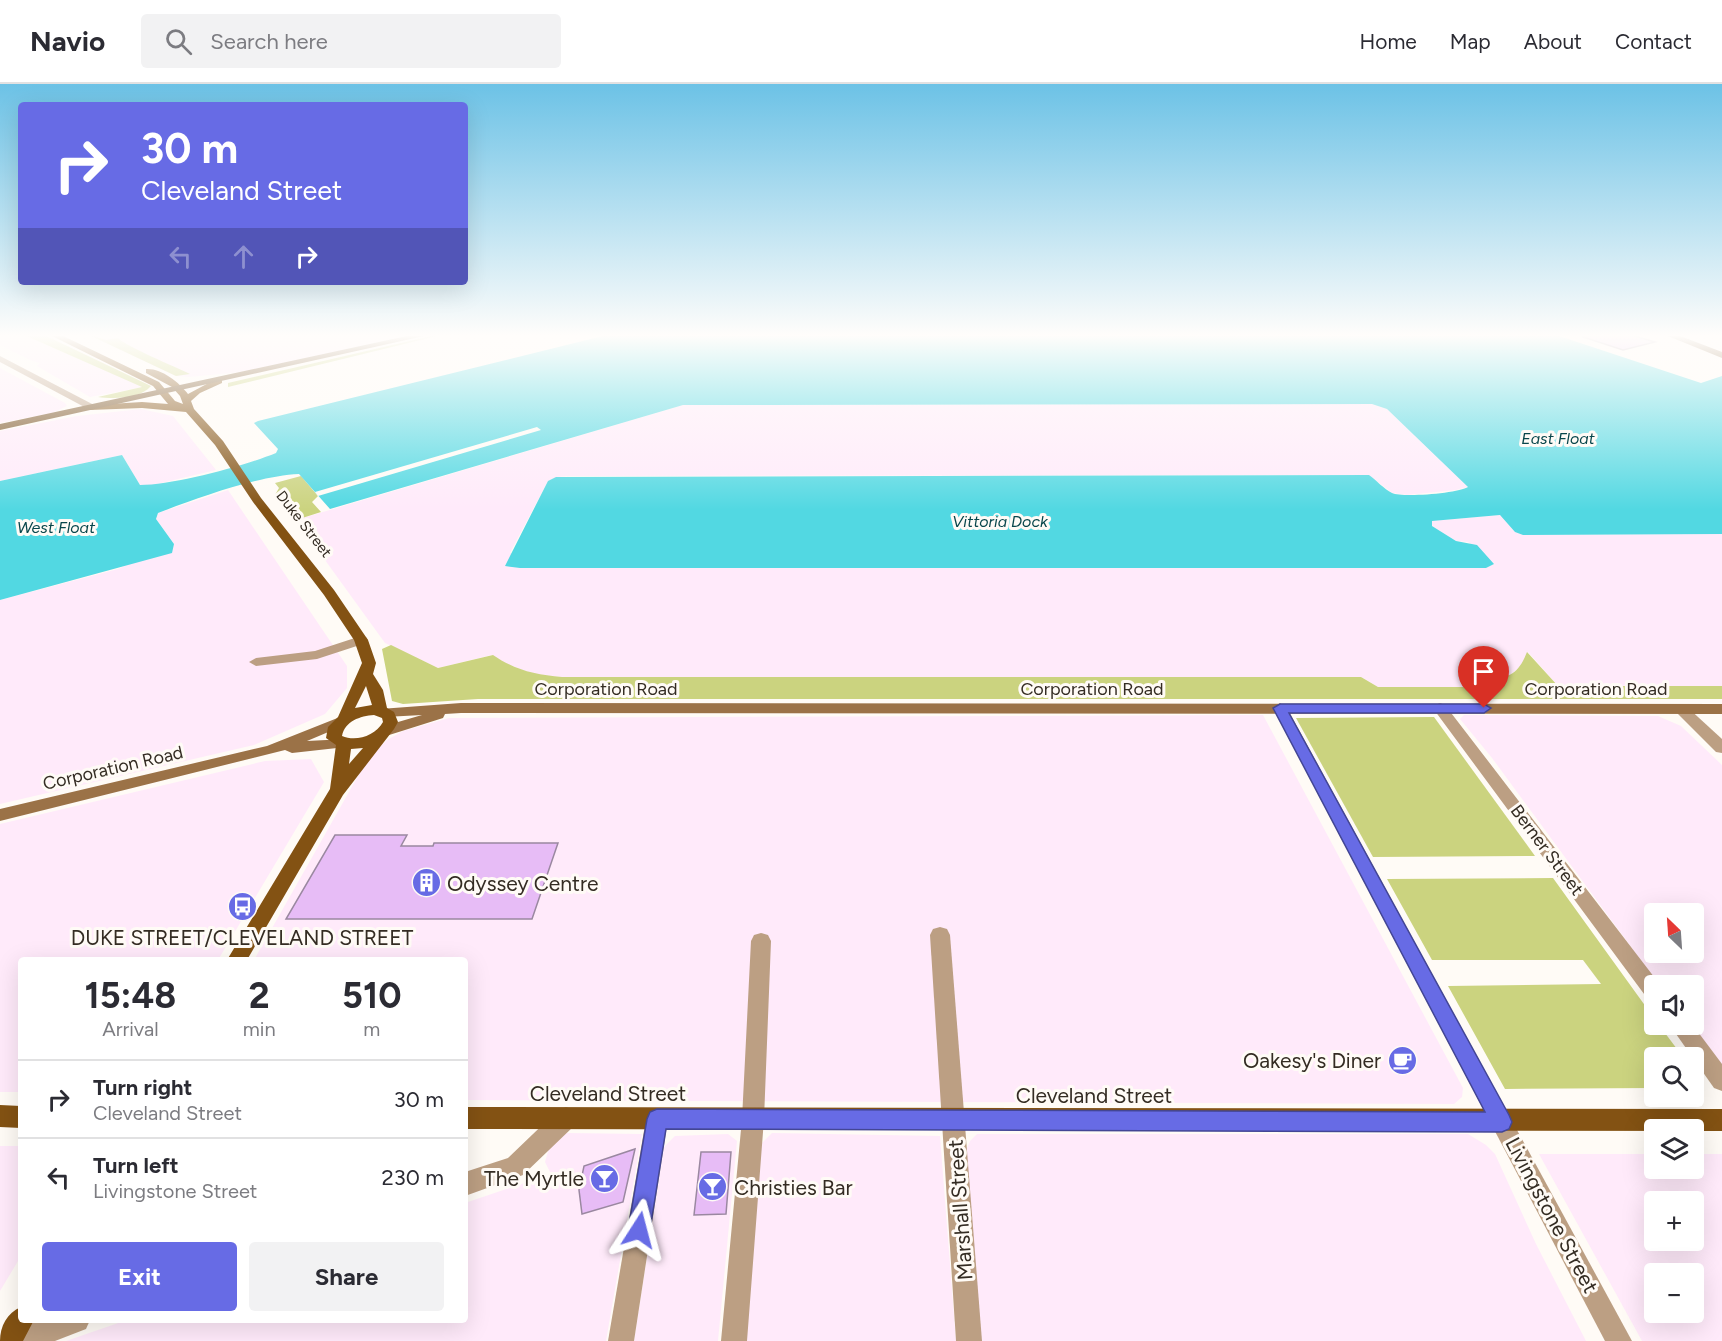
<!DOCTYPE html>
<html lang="en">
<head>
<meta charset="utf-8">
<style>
  :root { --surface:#fff; --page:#f2f2f3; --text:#2b2b33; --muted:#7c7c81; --line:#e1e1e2; --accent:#676be5 }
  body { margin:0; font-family:Figtree,sans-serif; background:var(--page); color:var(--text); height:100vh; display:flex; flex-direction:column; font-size:22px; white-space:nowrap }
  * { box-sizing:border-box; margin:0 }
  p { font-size:20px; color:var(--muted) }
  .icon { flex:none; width:33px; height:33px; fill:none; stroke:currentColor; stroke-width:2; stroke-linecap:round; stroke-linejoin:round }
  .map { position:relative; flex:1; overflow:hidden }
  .drawer { position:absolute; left:18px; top:873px; width:450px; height:366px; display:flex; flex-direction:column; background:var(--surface); border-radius:6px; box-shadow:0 6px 24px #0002 }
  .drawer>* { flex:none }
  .hud { position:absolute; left:18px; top:18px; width:450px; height:183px; border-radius:6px; box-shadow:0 6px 24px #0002; background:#676be5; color:#fff; overflow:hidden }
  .needle { width:39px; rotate:335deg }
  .fabs { position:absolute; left:1644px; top:819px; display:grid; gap:12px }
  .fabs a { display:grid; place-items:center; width:60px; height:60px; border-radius:6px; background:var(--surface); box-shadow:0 6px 24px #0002; font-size:30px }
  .pin { position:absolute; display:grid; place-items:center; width:51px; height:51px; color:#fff; margin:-62px -26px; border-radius:50% 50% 50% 0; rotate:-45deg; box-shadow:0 0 6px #0007 }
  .pin .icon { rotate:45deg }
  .me { position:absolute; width:66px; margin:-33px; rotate:9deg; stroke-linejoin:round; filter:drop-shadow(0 0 4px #0008) }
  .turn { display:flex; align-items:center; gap:21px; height:126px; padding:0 24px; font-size:27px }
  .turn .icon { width:78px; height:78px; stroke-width:2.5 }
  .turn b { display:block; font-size:42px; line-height:51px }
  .lanes { display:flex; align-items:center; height:57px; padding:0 24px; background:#0003; justify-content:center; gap:30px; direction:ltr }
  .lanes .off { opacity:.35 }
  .eta { display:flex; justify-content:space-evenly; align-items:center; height:102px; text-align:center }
  .eta b { font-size:36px; font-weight:700; line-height:42px }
  .action { display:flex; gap:12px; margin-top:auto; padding:12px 24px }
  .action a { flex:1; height:69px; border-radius:6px; background:var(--accent); color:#fff; font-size:24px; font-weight:700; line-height:69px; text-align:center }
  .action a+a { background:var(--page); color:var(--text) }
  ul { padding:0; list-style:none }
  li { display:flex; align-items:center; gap:18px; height:78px; padding:0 24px; border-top:2px solid var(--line) }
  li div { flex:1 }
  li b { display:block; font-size:22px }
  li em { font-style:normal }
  header { display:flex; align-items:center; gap:36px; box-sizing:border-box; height:84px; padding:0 30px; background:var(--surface); border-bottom:2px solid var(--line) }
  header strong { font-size:28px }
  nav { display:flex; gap:33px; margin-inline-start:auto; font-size:21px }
  .search { width:420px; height:54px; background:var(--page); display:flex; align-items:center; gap:15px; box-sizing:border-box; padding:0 21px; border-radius:6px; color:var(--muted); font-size:22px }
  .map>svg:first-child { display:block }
  .industrial { fill:#ffeafa; fill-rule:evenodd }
  .green { fill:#cbd37f }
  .water { fill:#52d8e2 }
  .pier { fill:#fffbf6 }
  .building { fill:#e7bcf6; stroke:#9a88a0; stroke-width:1.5 }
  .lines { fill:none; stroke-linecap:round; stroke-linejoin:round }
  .minor { fill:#bc9f83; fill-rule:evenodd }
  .secondary { fill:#9b7247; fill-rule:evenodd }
  .primary { fill:#835213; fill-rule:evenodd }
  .trunk { fill:#714816; fill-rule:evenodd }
  .route { fill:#676be5; stroke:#434695; stroke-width:1.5 }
  .labels { text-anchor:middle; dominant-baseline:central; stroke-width:6; stroke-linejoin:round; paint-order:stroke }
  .far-street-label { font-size:15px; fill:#342c23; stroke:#fffbf6 }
  .far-water-label { font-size:16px; font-style:italic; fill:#08464b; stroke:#fffbf6 }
  .street-label { font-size:18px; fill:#342c23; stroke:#fffbf6 }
  .near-poi-label { font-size:21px; fill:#342c23; stroke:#fffbf6; text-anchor:start }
  .near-street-label { font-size:21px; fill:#342c23; stroke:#fffbf6 }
</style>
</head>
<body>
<header>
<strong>Navio</strong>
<div class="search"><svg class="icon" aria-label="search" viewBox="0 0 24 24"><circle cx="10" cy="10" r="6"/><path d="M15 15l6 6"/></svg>Search here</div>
<nav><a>Home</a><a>Map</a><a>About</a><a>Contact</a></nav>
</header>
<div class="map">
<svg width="1722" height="1257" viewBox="0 0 1722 1257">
  <rect width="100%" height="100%" fill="#fffbf6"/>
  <g class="industrial">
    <path d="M0 250H22L143 303 90 313 37 282 40 279 30 276 0 261Z"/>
    <path d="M87 250H418L242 288 189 293 176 292Z"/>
    <path d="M0 284 65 319 67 322 52 329 0 339Z"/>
    <path d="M1372 320 1387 325 1468 403 1456 406 1407 411 1392 409 1369 391 569 392 557 393 548 397 510 469 1486 484 1494 480 1468 458 1456 457 1432 442 1431 437 1500 431 1515 448 1523 451 1722 450V602H1558L1528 568 1521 583 1505 594 1489 596 1495 603H1378L1361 593H562L535 591 505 579 492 571 438 584 385 559 296 436 683 321Z"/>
    <path d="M141 325 173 332 216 386 153 401H140L122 371 0 397V347L77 332Z"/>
    <path d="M228 406 347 582V604L325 630 254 661 0 720V516L118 485 174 460 156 435 158 429Z"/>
    <path d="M1263 631 1463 1004 1462 1013 1454 1020 465 1016V876H254L367 676 387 656 403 647 449 634Z"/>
    <path d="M1464 631 1658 632 1681 642 1722 681V987L1688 941 1694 940V902L1659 901 1492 674 1460 635ZM1654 830H1694V868H1654Z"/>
    <path d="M311 675 324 698 218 876H21V1008H0V740L265 677Z"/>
    <path d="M567 1049 642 1050 606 1257H66L127 1236H465V1119L551 1090 545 1078 549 1064 560 1052Z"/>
    <path d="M772 1049 940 1052 956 1257H745L758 1063Z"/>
    <path d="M728 1050 737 1057 718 1257H634L664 1063 675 1052Z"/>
    <path d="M977 1050H1468L1486 1061 1495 1070 1536 1160 1586 1257H981L965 1069 970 1057Z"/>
    <path d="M0 1062H21V1172L0 1207Z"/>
    <path d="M1539 1070H1654V1084H1694V1070H1722V1257H1642ZM1654 1118H1694V1156H1654ZM1654 1190H1694V1228H1654Z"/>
  </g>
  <g class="green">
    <path d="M22 250H42L151 302C140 315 114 315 98 313L142 303Z"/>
    <path d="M87 250 106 256 118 254C125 262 176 283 190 290L176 292Z"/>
    <path d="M440 250H445L228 303V299Z"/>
    <path d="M301 392 318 412 312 418 321 428 296 436 275 411 279 404 275 399Z"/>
    <path d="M391 561 438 584 493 571C515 586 535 591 562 593H1361L1378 603H1494L1489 595C1511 594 1519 588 1527 568L1558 602H1722V615H478L403 620 392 617 382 565Z"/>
    <path d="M1434 633 1535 772 1373 773 1296 634Z"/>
    <path d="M1553 794 1654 934V940L1659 941 1683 973 1654 974V1004L1505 1005 1448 902 1601 900 1583 876H1432L1387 795Z"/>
  </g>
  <path class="water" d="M611 250H1553L1701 299 1722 292V450L1523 451 1515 448 1500 431 1432 437V442L1456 457 1477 461 1494 480 1486 484H520L505 482 548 397 556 393 1369 391C1376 396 1384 405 1392 409 1403 414 1459 409 1468 403L1387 325 1372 320 683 321 330 425 299 390C257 392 198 414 158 429L156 435 174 460 172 469 0 516V397L122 371 140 401C174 401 244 382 276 369L278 365 254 339 258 337Z"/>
  <path class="pier" d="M537 343 541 346 318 412 315 408Z"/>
  <g class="building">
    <path d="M1583 250H1628L1655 258 1623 266 1583 253Z"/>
    <path d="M335 751H407L401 762H433L434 759H558L532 835H286Z"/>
    <path d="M635 1065 623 1118 582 1130 579 1106 584 1082Z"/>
    <path d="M701 1068H731L726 1130 694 1131Z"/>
  </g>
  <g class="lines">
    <g class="minor">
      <path d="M0 272 96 322 98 324 90 326 0 278Z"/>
      <path d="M361 552 366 553 368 556 366 559 317 575 256 582 249 578 256 574 315 567Z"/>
      <path d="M1280 619 1287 624 1632 1257H1605L1273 624Z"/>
      <path d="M1440 619 1445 621 1661 902H1654V917L1647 914 1435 627 1433 624 1435 621Z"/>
      <path d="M1681 620 1686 622 1722 655V669L1716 668 1676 628 1674 625Z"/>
      <path d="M940 843 947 845 950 851 982 1257H956L930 851 933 845Z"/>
      <path d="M761 849 768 851 771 857 764 1035 747 1257H721L742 1035 751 857 754 851Z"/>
      <path d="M1669 940H1692L1722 980V1007L1714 1004Z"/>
      <path d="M566 1023 574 1026 577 1034 574 1042 523 1091 465 1112V1088L508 1074 558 1026Z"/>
      <path d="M657 1024 665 1027 668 1035 634 1257H608L646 1035 649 1027Z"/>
      <path d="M40 1236H90L86 1245 55 1257H5L9 1248Z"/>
    </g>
    <g class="secondary">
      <path d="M461 619 1722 620V630L461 629 445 630 443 634 386 652 378 647 381 643 422 631 385 633 380 631 378 628 380 625Z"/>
      <path d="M340 633 348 638 345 641 307 657 346 655 348 659 346 663 292 669 285 666 0 737V725L267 662Z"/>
    </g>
    <g class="primary">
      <path d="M48 250H59L159 298 175 317 183 320 180 312 172 303 146 289V285C161 284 179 298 188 310L216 295H222V299L200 309 191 317 194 325 223 357 261 414 334 506 368 556 376 579 373 590 383 606 387 624 394 628 398 638 394 645 343 711 247 876H227L330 705 336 661 326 654 328 643 338 633 362 579 354 556 324 511 253 418 215 361 186 328 142 324 90 326 88 324 93 321 142 318 168 320 153 302ZM366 602 372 621 355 624ZM374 631 382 634 383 638C375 652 356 658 342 652 345 637 360 632 374 631ZM363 664 349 680 351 665Z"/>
      <path d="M0 1021 21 1022V1044L0 1043Z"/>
      <path d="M465 1023 1722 1025V1047L465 1045Z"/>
      <path d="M21 1223V1236H34L23 1257H0C0 1242 7 1229 21 1223Z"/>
    </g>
    <g class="trunk">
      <path d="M416 250H433L0 346V340Z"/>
      <path d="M1663 250H1675L1722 268V274Z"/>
    </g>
  </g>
  <linearGradient id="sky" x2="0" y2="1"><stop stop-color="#6cc2e6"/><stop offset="0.59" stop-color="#fffdfb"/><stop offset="1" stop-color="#fffdfb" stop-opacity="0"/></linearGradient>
  <rect width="1722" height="426" fill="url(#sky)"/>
  <path class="route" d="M1280 620H1484L1491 624 1484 629H1289L1509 1031 1512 1038 1509 1045 1502 1048 666 1045 650 1146 647 1154 639 1157 631 1154 628 1146 647 1035 650 1028 657 1025 1485 1028 1273 624Z"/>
  <defs>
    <symbol id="building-disc" viewBox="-11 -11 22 22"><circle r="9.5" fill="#676be5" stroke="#fffbf6"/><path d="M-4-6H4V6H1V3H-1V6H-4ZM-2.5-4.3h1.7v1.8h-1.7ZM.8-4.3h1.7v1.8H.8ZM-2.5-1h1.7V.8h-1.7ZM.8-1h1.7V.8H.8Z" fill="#fff"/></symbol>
    <symbol id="bus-disc" viewBox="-11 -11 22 22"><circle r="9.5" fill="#676be5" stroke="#fffbf6"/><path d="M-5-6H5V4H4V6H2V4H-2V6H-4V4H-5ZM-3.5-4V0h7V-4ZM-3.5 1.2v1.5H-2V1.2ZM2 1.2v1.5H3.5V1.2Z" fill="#fff"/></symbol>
    <symbol id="cafe-disc" viewBox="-11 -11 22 22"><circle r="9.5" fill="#676be5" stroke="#fffbf6"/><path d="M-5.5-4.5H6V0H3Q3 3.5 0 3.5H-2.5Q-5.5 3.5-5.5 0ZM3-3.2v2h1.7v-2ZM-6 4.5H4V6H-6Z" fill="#fff"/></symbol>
    <symbol id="bar-disc" viewBox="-11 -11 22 22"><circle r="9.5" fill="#676be5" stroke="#fffbf6"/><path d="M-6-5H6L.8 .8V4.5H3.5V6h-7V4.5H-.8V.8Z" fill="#fff"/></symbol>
  </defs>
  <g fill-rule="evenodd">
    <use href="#building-disc" x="410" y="782" width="33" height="33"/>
    <use href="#bus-disc" x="226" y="806" width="33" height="33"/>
    <use href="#cafe-disc" x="1386" y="960" width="33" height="33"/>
    <use href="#bar-disc" x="588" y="1078" width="33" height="33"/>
    <use href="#bar-disc" x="696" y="1086" width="33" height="33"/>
  </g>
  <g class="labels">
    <g class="far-street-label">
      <text transform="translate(304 440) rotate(52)">Duke Street</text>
    </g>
    <g class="far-water-label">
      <text x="1558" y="354">East Float</text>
      <text x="1000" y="437">Vittoria Dock</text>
      <text x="56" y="443">West Float</text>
    </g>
    <g class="street-label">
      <text x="606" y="605">Corporation Road</text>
      <text x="1092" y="605">Corporation Road</text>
      <text x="1596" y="605">Corporation Road</text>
      <text transform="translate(113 684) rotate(-13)">Corporation Road</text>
      <text transform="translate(1547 766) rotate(53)">Berner Street</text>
    </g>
    <g class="near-poi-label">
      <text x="447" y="799">Odyssey Centre</text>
      <text x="242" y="853" text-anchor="middle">DUKE STREET/CLEVELAND STREET</text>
      <text x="1381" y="976" text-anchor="end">Oakesy's Diner</text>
      <text x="584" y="1094" text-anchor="end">The Myrtle</text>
      <text x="734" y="1103">Christies Bar</text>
    </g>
    <g class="near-street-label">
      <text x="608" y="1009">Cleveland Street</text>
      <text x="1094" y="1011">Cleveland Street</text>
      <text transform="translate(960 1126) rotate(-94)">Marshall Street</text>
      <text transform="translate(1552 1131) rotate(62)">Livingstone Street</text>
    </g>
  </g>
</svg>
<div class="fabs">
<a><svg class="needle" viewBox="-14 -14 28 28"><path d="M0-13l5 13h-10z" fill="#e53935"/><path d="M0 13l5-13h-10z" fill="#7c7c81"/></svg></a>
<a><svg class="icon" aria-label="sound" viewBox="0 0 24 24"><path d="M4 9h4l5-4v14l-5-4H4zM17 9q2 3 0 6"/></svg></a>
<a><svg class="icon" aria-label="search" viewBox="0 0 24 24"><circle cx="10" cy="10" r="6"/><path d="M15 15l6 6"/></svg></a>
<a><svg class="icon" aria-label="layers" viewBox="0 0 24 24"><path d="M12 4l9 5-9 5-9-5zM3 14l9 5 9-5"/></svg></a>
<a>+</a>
<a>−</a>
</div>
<div class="pin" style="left:1484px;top:624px;background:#d93025"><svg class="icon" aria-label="arrive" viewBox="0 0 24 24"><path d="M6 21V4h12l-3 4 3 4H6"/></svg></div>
<svg class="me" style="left:639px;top:1146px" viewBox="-20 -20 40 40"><path d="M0-17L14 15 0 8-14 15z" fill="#676be5" stroke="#fff" stroke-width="4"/></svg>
<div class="hud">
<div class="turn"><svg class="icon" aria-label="right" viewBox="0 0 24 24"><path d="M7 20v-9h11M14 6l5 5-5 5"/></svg><div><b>30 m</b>Cleveland Street</div></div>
<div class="lanes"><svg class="icon off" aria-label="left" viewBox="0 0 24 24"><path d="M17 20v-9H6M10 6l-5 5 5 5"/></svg><svg class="icon off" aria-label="ahead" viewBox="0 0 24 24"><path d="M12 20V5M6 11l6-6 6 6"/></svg><svg class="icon" aria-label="right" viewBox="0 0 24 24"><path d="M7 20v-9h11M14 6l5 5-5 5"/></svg></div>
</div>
<section class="drawer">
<div class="eta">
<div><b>15:48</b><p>Arrival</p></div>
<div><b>2</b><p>min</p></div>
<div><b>510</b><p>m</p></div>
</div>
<ul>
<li><svg class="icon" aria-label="right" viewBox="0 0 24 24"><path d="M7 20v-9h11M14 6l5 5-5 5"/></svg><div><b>Turn right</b><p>Cleveland Street</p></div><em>30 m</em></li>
<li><svg class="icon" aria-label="left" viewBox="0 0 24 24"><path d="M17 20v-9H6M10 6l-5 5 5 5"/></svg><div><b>Turn left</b><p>Livingstone Street</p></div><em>230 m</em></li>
</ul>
<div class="action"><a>Exit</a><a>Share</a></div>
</section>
</div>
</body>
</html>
